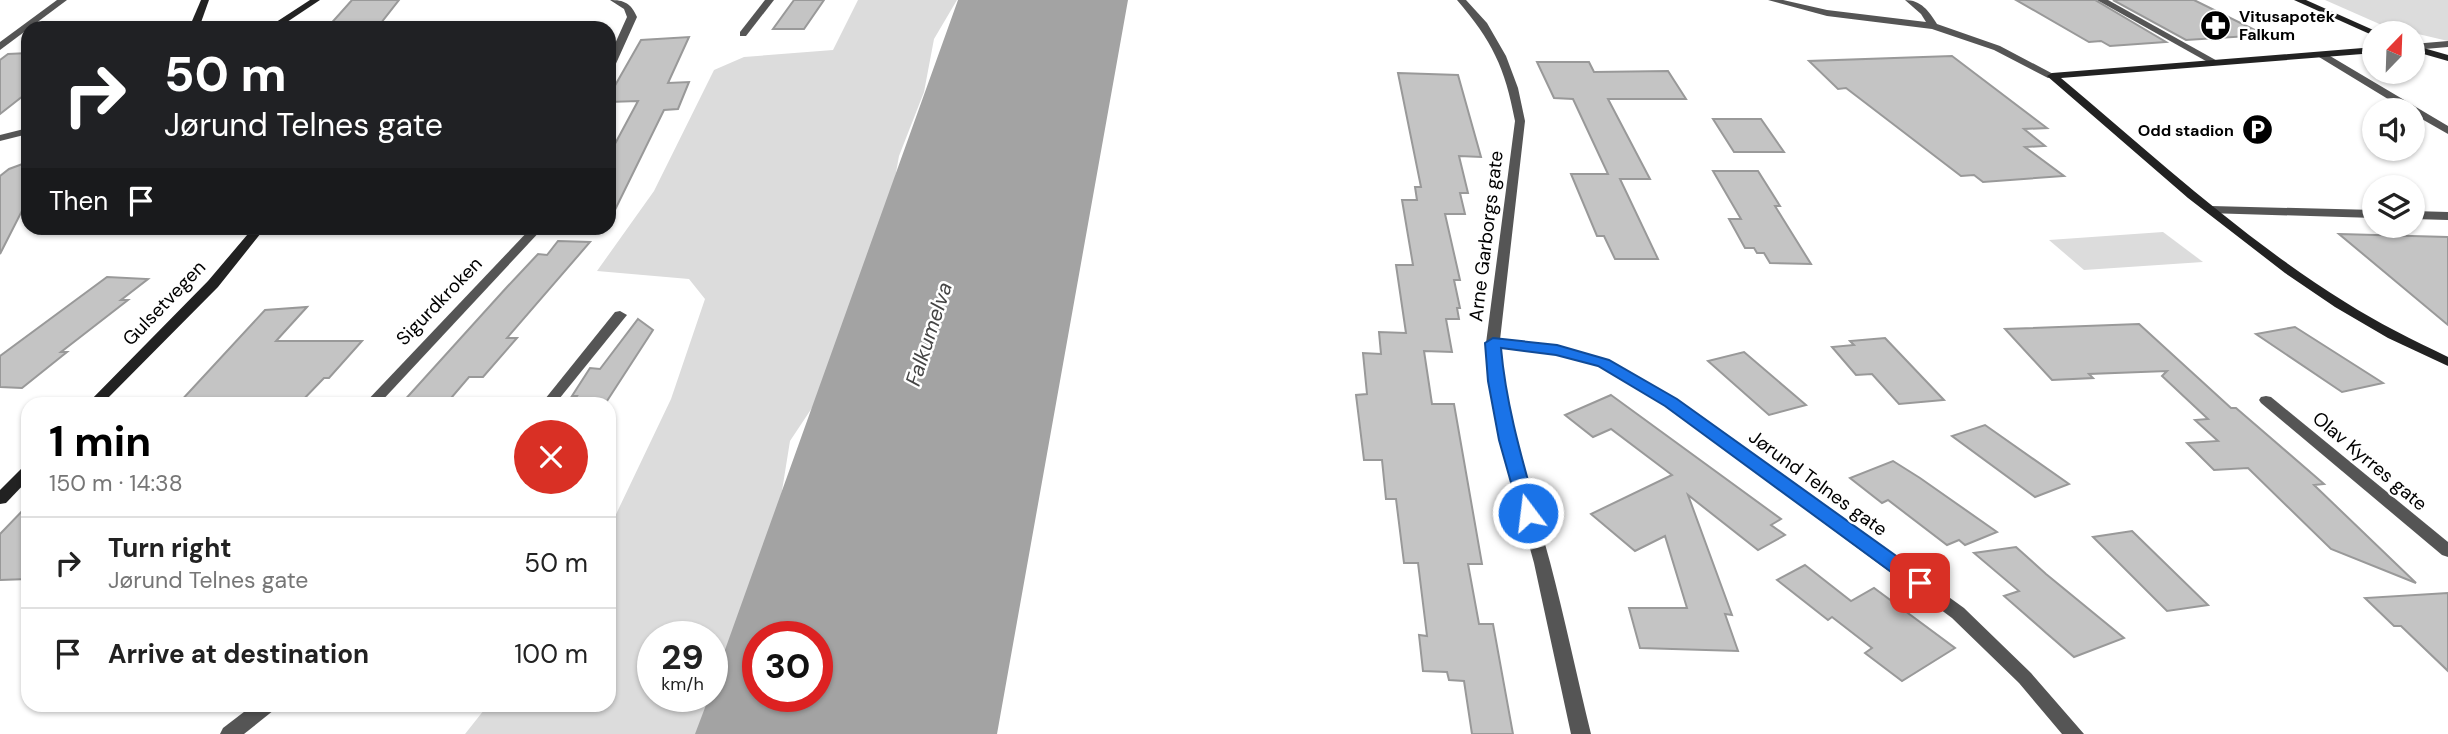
<!DOCTYPE html>
<html lang="en">
<head>
<meta charset="utf-8">
<style>
  :root { --surface:#fff; --page:#f2f2f2; --text:#222; --muted:#767676; --line:#e0e0e0; --accent:#000 }
  body { margin:0; font-family:"DM Sans",sans-serif; background:var(--page); color:var(--text); height:100vh; display:flex; flex-direction:column; font-size:26px; white-space:nowrap }
  * { box-sizing:border-box; margin:0 }
  p { font-size:23px; color:var(--muted) }
  .icon { flex:none; width:38px; height:38px; fill:none; stroke:currentColor; stroke-width:2; stroke-linecap:round; stroke-linejoin:round }
  .map { position:relative; flex:1; overflow:hidden }
  .sheet { position:absolute; left:21px; top:397px; width:595px; height:315px; display:flex; flex-direction:column; background:var(--surface); border-radius:21px; box-shadow:0 2px 5px #0004 }
  .sheet>* { flex:none }
  .top-card { position:absolute; left:21px; top:21px; width:595px; height:214px; border-radius:21px; box-shadow:0 2px 5px #0004; background:#202124; color:#fff; overflow:hidden }
  .needle { width:46px; rotate:23deg }
  .fabs { position:absolute; left:2362px; top:21px; display:grid; gap:14px }
  .fabs a { display:grid; place-items:center; width:63px; height:63px; border-radius:50%; background:var(--surface); box-shadow:0 2px 5px #0004; font-size:35px }
  .speed { position:absolute; left:637px; top:621px; display:flex; gap:14px; font-size:35px; font-weight:700; text-align:center }
  .speed>* { display:grid; place-content:center; width:91px; height:91px; border-radius:50%; background:var(--surface); box-shadow:0 2px 5px #0004; line-height:1 }
  .speed small { font-size:18px; font-weight:400 }
  .speed .limit { border:10px solid #d22; background:#fff; color:#111 }
  .pin { position:absolute; display:grid; place-items:center; width:60px; height:60px; color:#fff; margin:-30px; border-radius:14px; box-shadow:0 4px 10px #0006 }
  .me { position:absolute; width:77px; margin:-38px; rotate:345deg; stroke-linejoin:round; filter:drop-shadow(0 0 5px #0008) }
  .turn { display:flex; align-items:center; gap:24px; height:147px; padding:0 28px; font-size:32px }
  .turn .icon { width:91px; height:91px; stroke-width:2.5 }
  .turn b { display:block; font-size:49px; line-height:60px }
  .then { display:flex; align-items:center; height:66px; padding:0 28px; background:#0003; gap:14px; font-size:26px }
  .round { display:grid; place-items:center; flex:none; width:74px; height:74px; border-radius:37px; background:var(--page) }
  .headline { display:flex; align-items:center; justify-content:space-between; height:119px; padding:0 28px }
  h1 { font-size:42px; font-weight:700; line-height:52px; color:var(--accent) }
  ul { padding:0; list-style:none }
  li { display:flex; align-items:center; gap:21px; height:91px; padding:0 28px; border-top:2px solid var(--line) }
  li div { flex:1 }
  li b { display:block; font-size:26px }
  li em { font-style:normal }
  .map>svg:first-child { display:block }
  .green { fill:#dcdcdc; fill-rule:evenodd }
  .water { fill:#a3a3a3; fill-rule:evenodd }
  .building { fill:#c4c4c4; stroke:#999; stroke-width:2 }
  .lines { fill:none; stroke-linecap:round; stroke-linejoin:round }
  .street { fill:#555; fill-rule:evenodd }
  .secondary { fill:#222; fill-rule:evenodd }
  .route { fill:#1a73e8; stroke:#114b97; stroke-width:2 }
  .labels { text-anchor:middle; dominant-baseline:central; stroke-width:5; stroke-linejoin:round; paint-order:stroke }
  .far-poi-label { font-size:16px; font-weight:bold; fill:#000; stroke:#fff; text-anchor:start }
  .street-label { font-size:19px; fill:#000; stroke:#fff }
  .water-label { font-size:21px; font-style:italic; fill:#444; stroke:#fff }
</style>
</head>
<body>
<div class="map">
<svg width="2448" height="734" viewBox="0 0 2448 734">
  <rect width="100%" height="100%" fill="#fff"/>
  <g class="green">
    <path d="M858 0H957L934 39 924 92 899 156 869 322 790 441 767 584 708 734H465L488 705H609V529L671 399 705 299 689 279 597 271 654 191 714 70 744 57 833 50ZM653 637H712V696H653Z"/>
    <path d="M2325 0H2448V41L2384 26Z"/>
    <path d="M2163 232 2203 262 2084 270 2049 240Z"/>
  </g>
  <path class="water" d="M958 0H1128L997 734H695L709 697 712 696V686ZM758 637H817V696H758Z"/>
  <g class="building">
    <path d="M352 0H399L377 28H327Z"/>
    <path d="M794 0H824L804 29H773Z"/>
    <path d="M2016 0H2095L2166 42 2110 46 2101 41 2089 42Z"/>
    <path d="M2113 0H2194L2265 35 2186 40Z"/>
    <path d="M689 37 668 83 689 82 678 109 664 110 609 222V155L638 101 609 102V96L641 40Z"/>
    <path d="M28 53V92L0 114V60L8 54Z"/>
    <path d="M1952 56 2047 128 2024 129 2045 146 2025 147 2064 176 1983 182 1974 175 1961 176 1846 88 1838 89 1809 61Z"/>
    <path d="M1537 62H1589L1594 72 1668 71 1686 99H1608L1650 179H1620L1658 259H1615L1604 236H1597L1571 174H1608L1573 99 1554 98Z"/>
    <path d="M1398 73 1458 75 1481 157 1459 156 1468 193H1460L1465 214H1445L1460 280H1454L1460 308H1457L1459 319H1446L1452 352 1424 351 1432 404H1454L1482 564H1468L1479 624H1493L1513 734H1472L1464 681 1449 680 1447 672 1423 671 1419 635 1427 636 1418 563H1404L1396 499H1386L1382 460H1364L1356 395 1367 394 1363 353 1381 354 1379 332 1406 333 1396 265H1413L1402 200H1417L1415 187H1421Z"/>
    <path d="M1713 119H1761L1784 152H1734Z"/>
    <path d="M28 162V199L0 254V176L9 169Z"/>
    <path d="M1713 171H1758L1780 206H1775L1811 264 1770 263 1764 253H1757L1754 248H1745L1729 219H1741Z"/>
    <path d="M2339 234 2448 237V325Z"/>
    <path d="M558 241 590 242 507 338H517L483 377H469L446 404H401L507 287 538 254 547 255Z"/>
    <path d="M107 277 148 279 121 300H128L61 352H67L22 388 0 387V356Z"/>
    <path d="M307 307 276 341H362L329 378H324L299 404H178L265 310Z"/>
    <path d="M638 319 653 330 605 404H572L577 396H572L590 368 600 369Z"/>
    <path d="M2139 324 2231 408H2236L2324 484 2314 485 2416 583 2331 549 2248 468 2214 470 2187 443 2218 441 2195 420 2208 419 2162 376 2167 371 2089 374 2093 378 2052 380 2005 329Z"/>
    <path d="M2295 327 2383 383 2342 392 2256 334Z"/>
    <path d="M1885 338 1944 400 1899 404 1872 374 1856 375 1832 347 1854 345 1850 341Z"/>
    <path d="M1744 352 1806 405 1769 415 1708 361Z"/>
    <path d="M1611 395 1781 519 1771 525 1785 535 1758 550 1688 495 1732 615 1725 614 1738 651 1640 648 1629 608H1687L1665 536 1635 551 1591 514 1672 475 1611 429 1593 437 1565 415Z"/>
    <path d="M1985 425 2069 484 2035 497 1952 436Z"/>
    <path d="M1893 461 1920 478 1997 532 1965 545 1959 540 1947 545 1888 500 1882 503 1850 478Z"/>
    <path d="M28 505V579L0 580V534Z"/>
    <path d="M2132 531 2208 605 2167 611 2093 537Z"/>
    <path d="M2016 547 2046 574 2124 638 2074 657 2004 596 2019 591 1974 553Z"/>
    <path d="M1805 565 1851 601 1874 588 1955 648 1902 681 1865 653 1872 648 1832 617 1828 620 1777 580Z"/>
    <path d="M2448 593V671L2401 626H2394L2365 598Z"/>
  </g>
  <g class="lines">
    <g class="street">
      <path d="M57 0H67L0 50V42Z"/>
      <path d="M610 0C624 0 631 3 637 17L614 68 609 71V57L627 17 624 9Z"/>
      <path d="M765 0H774L746 36H740V32Z"/>
      <path d="M1457 0H1466L1487 23 1506 56 1518 88 1525 121 1500 340 1557 346 1609 360 1676 400 1964 608 2031 673 2084 734H2062L2019 683 1952 618 1666 406 1599 366 1556 354 1500 348C1507 422 1531 491 1550 562 1565 619 1577 677 1591 734H1571L1534 563 1500 440 1489 381 1486 343 1515 121C1505 67 1492 41 1457 0Z"/>
      <path d="M1768 0H1783L1827 10 1926 22 1921 14 1905 0C1921 0 1929 11 1937 24L2000 46 2057 76 2048 78 1994 50 1932 29 1827 16Z"/>
      <path d="M2097 0H2108L2221 63 2213 65Z"/>
      <path d="M2448 41V47L2413 50V44Z"/>
      <path d="M2319 53H2325L2448 126V134L2413 114V110H2406L2319 57Z"/>
      <path d="M28 128V134L0 141V135Z"/>
      <path d="M2211 206 2375 210V218L2207 213V207Z"/>
      <path d="M2413 211 2448 212V220L2413 219Z"/>
      <path d="M531 228H543L379 404H364Z"/>
      <path d="M620 311 627 315 555 404H541L615 312Z"/>
      <path d="M2266 396 2271 397 2448 542V557L2442 555 2261 403 2259 400 2261 397Z"/>
      <path d="M253 705H276L274 710 244 734H220L223 728Z"/>
    </g>
    <g class="secondary">
      <path d="M201 0H209L199 28H189Z"/>
      <path d="M310 0H320L278 28H267Z"/>
      <path d="M2294 0H2306L2380 33 2372 35Z"/>
      <path d="M2413 45 2448 55V61L2413 51Z"/>
      <path d="M2375 47V53L2061 78C2153 155 2242 238 2345 302 2378 323 2413 340 2448 357V366L2388 338 2335 307 2285 273 2188 198 2047 76 2052 73Z"/>
      <path d="M253 228H265L218 287 102 404H87L208 281Z"/>
      <path d="M28 466V480L6 503 0 504V490L23 467Z"/>
    </g>
  </g>
  <path class="route" d="M1493 338 1557 345 1609 360 1677 399 1927 578 1930 583 1927 588H1913L1665 406 1598 366 1556 355 1501 348C1506 405 1522 459 1537 513L1534 518H1521L1499 440 1488 381 1485 343Z"/>
  <defs>
    <symbol id="pharmacy-disc" viewBox="-11 -11 22 22"><circle r="9.5" fill="#000" stroke="#fff"/><path d="M-2-6h4v4h4v4h-4v4h-4v-4h-4v-4h4Z" fill="#fff"/></symbol>
    <symbol id="parking-disc" viewBox="-11 -11 22 22"><circle r="9.5" fill="#000" stroke="#fff"/><path d="M-3.5-5.5H1a3.5 3.5 0 0 1 0 7H-1V5.5H-3.5ZM-1-3.4V-.6H.8a1.4 1.4 0 0 0 0-2.8Z" fill="#fff"/></symbol>
  </defs>
  <g fill-rule="evenodd">
    <use href="#pharmacy-disc" x="2198" y="8" width="35" height="35"/>
    <use href="#parking-disc" x="2240" y="112" width="35" height="35"/>
  </g>
  <g class="labels">
    <g class="far-poi-label">
      <text x="2239" y="16">Vitusapotek<tspan x="2239" dy="18">Falkum</tspan></text>
      <text x="2234" y="130" text-anchor="end">Odd stadion</text>
    </g>
    <g class="street-label">
      <text transform="translate(1486 236) rotate(-83)">Arne Garborgs gate</text>
      <text transform="translate(439 301) rotate(-46)">Sigurdkroken</text>
      <text transform="translate(164 303) rotate(-46)">Gulsetvegen</text>
      <text transform="translate(2370 461) rotate(40)">Olav Kyrres gate</text>
      <text transform="translate(1818 483) rotate(36)">Jørund Telnes gate</text>
    </g>
    <g class="water-label">
      <text transform="translate(929 334) rotate(-72)">Falkumelva</text>
    </g>
  </g>
</svg>
<div class="fabs">
<a><svg class="needle" viewBox="-14 -14 28 28"><path d="M0-13l5 13h-10z" fill="#e53935"/><path d="M0 13l5-13h-10z" fill="#767676"/></svg></a>
<a><svg class="icon" aria-label="sound" viewBox="0 0 24 24"><path d="M4 9h4l5-4v14l-5-4H4zM17 9q2 3 0 6"/></svg></a>
<a><svg class="icon" aria-label="layers" viewBox="0 0 24 24"><path d="M12 4l9 5-9 5-9-5zM3 14l9 5 9-5"/></svg></a>
</div>
<div class="speed"><div>29<small>km/h</small></div><div class="limit">30</div></div>
<div class="pin" style="left:1920px;top:583px;background:#d93025"><svg class="icon" aria-label="arrive" viewBox="0 0 24 24"><path d="M6 21V4h12l-3 4 3 4H6"/></svg></div>
<svg class="me" style="left:1528px;top:513px" viewBox="-20 -20 40 40"><circle r="17" fill="#1a73e8" stroke="#fff" stroke-width="3"/><path d="M0-11L8 9 0 5-8 9z" fill="#fff"/></svg>
<div class="top-card">
<div class="turn"><svg class="icon" aria-label="right" viewBox="0 0 24 24"><path d="M7 20v-9h11M14 6l5 5-5 5"/></svg><div><b>50 m</b>Jørund Telnes gate</div></div>
<div class="then">Then<svg class="icon" aria-label="arrive" viewBox="0 0 24 24"><path d="M6 21V4h12l-3 4 3 4H6"/></svg></div>
</div>
<section class="sheet">
<div class="headline"><div><h1>1 min</h1><p>150 m · 14:38</p></div><a class="round" style="background:#d93025;color:#fff"><svg class="icon" aria-label="close" viewBox="0 0 24 24"><path d="M6 6l12 12M18 6L6 18"/></svg></a></div>
<ul>
<li><svg class="icon" aria-label="right" viewBox="0 0 24 24"><path d="M7 20v-9h11M14 6l5 5-5 5"/></svg><div><b>Turn right</b><p>Jørund Telnes gate</p></div><em>50 m</em></li>
<li><svg class="icon" aria-label="arrive" viewBox="0 0 24 24"><path d="M6 21V4h12l-3 4 3 4H6"/></svg><div><b>Arrive at destination</b></div><em>100 m</em></li>
</ul>
</section>
</div>
</body>
</html>
